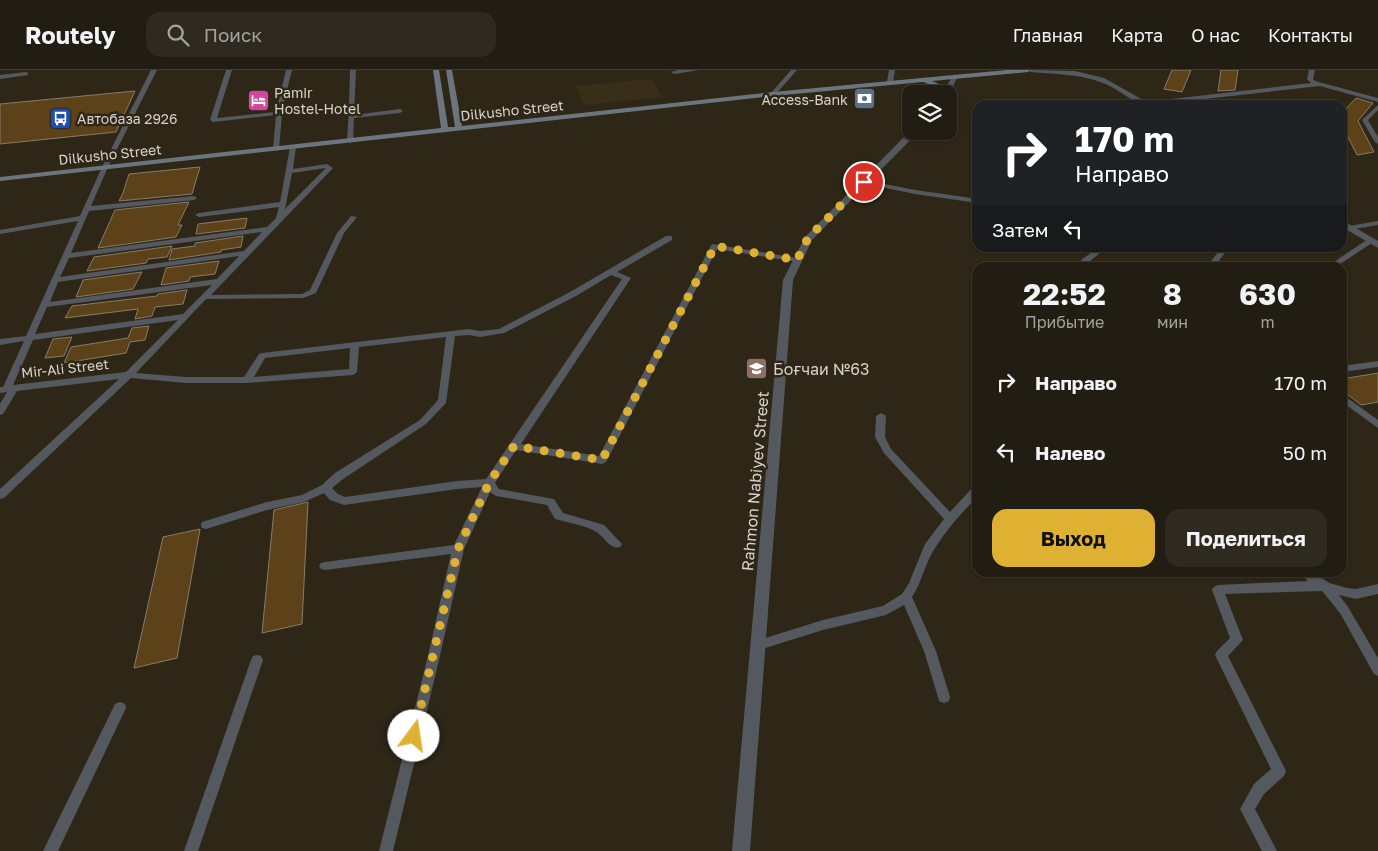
<!DOCTYPE html>
<html lang="ru">
<head>
<meta charset="utf-8">
<style>
  :root { --surface:#221d12; --page:#2e2a20; --text:#f1f3f6; --muted:#a2a29f; --line:#3f3b32; --accent:#dfb133 }
  body { margin:0; font-family:"Golos Text",sans-serif; background:var(--page); color:var(--text); height:100vh; display:flex; flex-direction:column; font-size:19px; white-space:nowrap }
  * { box-sizing:border-box; margin:0 }
  p { font-size:16px; color:var(--muted) }
  .icon { flex:none; width:28px; height:28px; fill:none; stroke:currentColor; stroke-width:2; stroke-linecap:round; stroke-linejoin:round }
  .map { position:relative; flex:1; overflow:hidden }
  .side { position:absolute; left:972px; top:192px; width:375px; height:315px; display:flex; flex-direction:column; background:var(--surface); border-radius:15px; box-shadow:0 1px 4px #0004,0 0 0 1px var(--line) }
  .side>* { flex:none }
  .top-card { position:absolute; left:972px; top:30px; width:375px; height:152px; border-radius:15px; box-shadow:0 1px 4px #0004,0 0 0 1px var(--line); background:#202124; color:#fff; overflow:hidden }
  .fabs { position:absolute; left:902px; top:15px; display:grid; gap:10px }
  .fabs a { display:grid; place-items:center; width:55px; height:55px; border-radius:10px; background:var(--surface); box-shadow:0 1px 4px #0004,0 0 0 1px var(--line); font-size:25px }
  .pin { position:absolute; display:grid; place-items:center; width:42px; height:42px; color:#fff; margin:-21px; border:2px solid #fff; border-radius:50%; box-shadow:0 1px 5px #0007 }
  .me { position:absolute; width:55px; margin:-28px; rotate:14deg; stroke-linejoin:round; filter:drop-shadow(0 0 4px #0008) }
  .turn { display:flex; align-items:center; gap:18px; height:105px; padding:0 20px; font-size:22px }
  .turn .icon { width:65px; height:65px; stroke-width:2.5 }
  .turn b { display:block; font-size:35px; line-height:42px }
  .then { display:flex; align-items:center; height:48px; padding:0 20px; background:#0003; gap:10px; font-size:19px }
  .eta { display:flex; justify-content:space-evenly; align-items:center; height:85px; text-align:center }
  .eta b { font-size:30px; font-weight:700; line-height:35px }
  .button { display:flex; gap:10px; margin-top:auto; padding:10px 20px }
  .button a { flex:1; height:58px; border-radius:15px; background:var(--accent); color:#111; font-size:20px; font-weight:700; line-height:58px; text-align:center }
  .button a+a { background:var(--page); color:var(--text) }
  ul { padding:0; list-style:none }
  li { display:flex; align-items:center; gap:15px; height:70px; padding:0 20px }
  li div { flex:1 }
  li b { display:block; font-size:19px }
  li em { font-style:normal }
  header { display:flex; align-items:center; gap:30px; box-sizing:border-box; height:70px; padding:0 25px; background:var(--surface); border-bottom:1px solid var(--line) }
  header strong { font-size:24px }
  nav { display:flex; gap:28px; margin-inline-start:auto; font-size:18px }
  .search { width:350px; height:45px; background:var(--page); display:flex; align-items:center; gap:12px; box-sizing:border-box; padding:0 18px; border-radius:15px; color:var(--muted); font-size:19px }
  .map>svg:first-child { display:block }
  .built { fill:#392f19 }
  .building { fill:#5d4219; stroke:#877b6b }
  .lines { fill:none; stroke-linecap:round; stroke-linejoin:round }
  .minor { fill:#53595f; fill-rule:evenodd }
  .tertiary { fill:#53595f; fill-rule:evenodd }
  .secondary { fill:#6b757e; fill-rule:evenodd }
  .route { stroke:#dfb133; stroke-width:9; stroke-dasharray:0 16.2 }
  .labels { text-anchor:middle; dominant-baseline:central; stroke-width:5; stroke-linejoin:round; paint-order:stroke }
  .far-poi-label { font-size:14px; fill:#d7d2c9; stroke:#2e2718; text-anchor:start }
  .far-street-label { font-size:14px; fill:#d7d2c9; stroke:#2e2718 }
  .poi-label { font-size:16px; fill:#d7d2c9; stroke:#2e2718; text-anchor:start }
  .street-label { font-size:16px; fill:#d7d2c9; stroke:#2e2718 }
</style>
</head>
<body>
<header>
<strong>Routely</strong>
<div class="search"><svg class="icon" aria-label="search" viewBox="0 0 24 24"><circle cx="10" cy="10" r="6"/><path d="M15 15l6 6"/></svg>Поиск</div>
<nav><a>Главная</a><a>Карта</a><a>О нас</a><a>Контакты</a></nav>
</header>
<div class="map">
<svg width="1378" height="781" viewBox="0 0 1378 781">
  <rect width="100%" height="100%" fill="#2e2718"/>
  <g class="built">
    <path d="M652 9 662 27 584 35 576 16Z"/>
    <path d="M749 291 766 293 765 307 747 306Z"/>
  </g>
  <g class="building">
    <path d="M1172 0H1191L1182 22 1164 19Z"/>
    <path d="M1221 0H1238L1235 20 1218 21Z"/>
    <path d="M135 21 116 62 0 74V34Z"/>
    <path d="M1356 28 1373 33 1358 51 1374 82 1357 85 1342 55V43Z"/>
    <path d="M200 97 192 124 119 131 123 123 129 104Z"/>
    <path d="M189 132 178 155H182L176 167 98 178 115 140Z"/>
    <path d="M247 148 245 158 196 164 198 154Z"/>
    <path d="M243 166 241 177 221 180V182L169 190 172 179 195 176V173Z"/>
    <path d="M172 176 167 187 148 189 146 193 87 201 94 187Z"/>
    <path d="M219 191 215 204 190 207 189 211 161 215 166 198Z"/>
    <path d="M142 202 133 219 76 227 83 210Z"/>
    <path d="M187 220 183 234 155 237 152 246 135 249 138 239 65 248 72 236 157 226 158 224Z"/>
    <path d="M149 256 145 270 130 272 126 283 64 293 71 277 128 268 132 258Z"/>
    <path d="M72 267 64 286 45 288 53 269Z"/>
    <path d="M1378 303V332L1361 335 1342 320V309Z"/>
    <path d="M308 432 302 554 262 563 274 440Z"/>
    <path d="M200 459 177 588 134 598 163 467Z"/>
  </g>
  <g class="lines">
    <g class="minor">
      <path d="M151 0H157L108 97 91 136 194 126 197 128 194 130 89 141 71 183 267 157 276 148 279 137 199 147 195 145 199 143 280 132 290 77 293 75 296 77 293 99 327 94 333 98 211 225 302 224 310 220 337 163 351 146 357 147 344 163 316 223 303 228 206 229 136 303 186 307H244L259 284 262 283 469 259 480 261 499 259 570 222 666 166H672V170L617 202 631 208 521 374 599 386 712 174 797 188 801 190 797 192 717 179 606 392 602 394 516 380 495 413 499 419 554 429 563 443 604 455 622 474 620 477C610 480 605 468 598 463 589 456 566 452 555 449L547 435 496 426 490 422 464 479 439 590 393 781H379L427 590 451 484 325 500 321 499 319 496 321 493 325 492 454 475 482 417 457 419 344 435 330 430 324 423 304 432 267 440 206 459 202 458 201 455 202 452 267 432 302 425 322 415 335 403 420 350 438 330 446 267 359 277 357 302 353 305 247 313H186L131 308 4 428 0 429V419L119 309 17 321 3 344 0 345V334L7 322 0 323V317H3L24 271 0 275V269L26 266 78 151 0 164V160L80 146 102 97ZM326 98 285 139 292 103ZM262 162 244 181 60 207 69 188ZM239 186 217 209 50 232 58 212ZM611 205 622 209 486 409 457 411 345 427 338 424 332 418 343 409 426 354 446 333 455 266 469 265 480 267 504 263 576 226ZM212 215 183 244 35 264 47 237ZM178 250 126 302 13 315 33 270ZM350 278 349 299 254 307 265 288Z"/>
      <path d="M226 0H232L217 48 276 42 286 0H292L282 41 349 35 350 0H356L354 45 400 39 403 41 400 43 354 48 353 71 350 73 347 71 349 38 282 45 279 79 276 81 273 79 276 45 213 52 210 50Z"/>
      <path d="M678 0H699L674 4 671 2Z"/>
      <path d="M791 0H797L775 25H771V23Z"/>
      <path d="M889 0H895L893 12 890 14 887 12Z"/>
      <path d="M1309 0H1315L1313 9 1315 11 1378 28V32L1320 16 1151 35 1142 34 1145 32 1311 13 1307 9Z"/>
      <path d="M26 2 28 3V5L0 9V5Z"/>
      <path d="M1378 35V40L1368 50 1378 67V74L1375 72 1362 50Z"/>
      <path d="M864 110 915 120 978 129V133L915 124 862 113 861 112Z"/>
      <path d="M1378 151V155L1349 160 1345 158 1349 156Z"/>
      <path d="M1368 169H1371L1375 171 1334 198H1325Z"/>
      <path d="M1098 178H1106L1089 192 1099 198H1089L1081 194V190Z"/>
      <path d="M1221 178H1229L1213 198H1206Z"/>
      <path d="M1378 291V297L1342 302V296Z"/>
      <path d="M1342 324 1378 350V358L1342 332Z"/>
      <path d="M881 343 886 346 885 367 891 379 950 442 974 416 978 415V426C962 442 947 459 935 478 925 493 922 512 912 527L936 581 950 627 949 631 944 633 939 631 938 627 924 581 904 535 886 545 823 560 759 580 755 579 753 575 755 571 759 570 823 550 883 536 902 524 909 513 925 474 944 449 884 383 875 367 876 346Z"/>
      <path d="M1298 502H1313L1329 513 1347 518 1356 519 1378 514V524L1356 529 1339 525 1348 537 1378 588V606L1374 604 1340 543 1322 521 1225 524 1243 570 1228 586 1286 701 1284 706 1264 724 1255 739 1277 781H1262L1240 739 1254 714 1271 699 1215 585 1217 581 1230 568 1212 520 1214 517 1218 515 1308 511Z"/>
      <path d="M257 585 261 586 263 590 198 781H184L251 590 253 586Z"/>
      <path d="M120 632 125 634 126 638 58 781H43L115 634Z"/>
    </g>
    <g class="tertiary">
      <path d="M1028 0 1075 1 1104 8 1152 35C1133 35 1120 19 1103 13 1080 4 1055 4 1031 2Z"/>
      <path d="M953 5 958 6 949 24H942Z"/>
      <path d="M911 60 919 61 812 170 793 210 750 781H732L783 210 805 167Z"/>
      <path d="M1342 150 1378 171V178L1342 157Z"/>
    </g>
    <path class="secondary" d="M433 0H439L448 57H455L446 0H452L462 56 773 22 1007 0H1031L1028 2 932 11 946 17 948 24H941V19L923 12 773 26 0 111V107L441 58Z"/>
  </g>
  <g class="lines">
    <path class="route" d="M414 666 458 479 489 413 514 376 602 390 715 176 797 190 808 168 864 112"/>
  </g>
  <defs>
    <symbol id="bank-square" viewBox="-11 -11 22 22"><rect x="-9" y="-9" width="18" height="18" rx="4" fill="#5c6f8a" stroke="#2e2718"/><path d="M-6-4H6V4H-6ZM0-2.3a2.3 2.3 0 1 0 0 4.6a2.3 2.3 0 1 0 0-4.6Z" fill="#fff"/></symbol>
    <symbol id="hotel-square" viewBox="-11 -11 22 22"><rect x="-9" y="-9" width="18" height="18" rx="4" fill="#d1479c" stroke="#2e2718"/><path d="M-6-4.5h1.5V1H6V5H4.5V3h-9V5H-6ZM-4 0a1.8 1.8 0 1 1 3.6 0ZM.5 0V-2.5h3Q6-2.5 6 0Z" fill="#fff"/></symbol>
    <symbol id="bus-square" viewBox="-11 -11 22 22"><rect x="-9" y="-9" width="18" height="18" rx="4" fill="#1a4fb4" stroke="#2e2718"/><path d="M-5-6H5V4H4V6H2V4H-2V6H-4V4H-5ZM-3.5-4V0h7V-4ZM-3.5 1.2v1.5H-2V1.2ZM2 1.2v1.5H3.5V1.2Z" fill="#fff"/></symbol>
    <symbol id="school-square" viewBox="-11 -11 22 22"><rect x="-9" y="-9" width="18" height="18" rx="4" fill="#8d6e63" stroke="#2e2718"/><path d="M0-5L7-2L0 1L-7-2ZM-4 1L0 2.5L4 1V4Q0 6-4 4Z" fill="#fff"/></symbol>
  </defs>
  <g fill-rule="evenodd">
    <use href="#bank-square" x="852" y="16" width="25" height="25"/>
    <use href="#hotel-square" x="246" y="18" width="25" height="25"/>
    <use href="#bus-square" x="48" y="36" width="25" height="25"/>
    <use href="#school-square" x="744" y="286" width="25" height="25"/>
  </g>
  <g class="labels">
    <g class="far-poi-label">
      <text x="274" y="22">Pamir<tspan x="274" dy="16">Hostel-Hotel</tspan></text>
      <text x="848" y="29" text-anchor="end">Access-Bank</text>
      <text x="77" y="48">Автобаза 2926</text>
    </g>
    <g class="far-street-label">
      <text transform="translate(512 40) rotate(-6)">Dilkusho Street</text>
      <text transform="translate(110 84) rotate(-6)">Dilkusho Street</text>
      <text transform="translate(65 298) rotate(-6)">Mir-Ali Street</text>
    </g>
    <g class="poi-label">
      <text x="773" y="299">Боғчаи №63</text>
    </g>
    <g class="street-label">
      <text transform="translate(755 411) rotate(-85)">Rahmon Nabiyev Street</text>
    </g>
  </g>
</svg>
<div class="fabs">
<a><svg class="icon" aria-label="layers" viewBox="0 0 24 24"><path d="M12 4l9 5-9 5-9-5zM3 14l9 5 9-5"/></svg></a>
</div>
<div class="pin" style="left:864px;top:112px;background:#d93025"><svg class="icon" aria-label="arrive" viewBox="0 0 24 24"><path d="M6 21V4h12l-3 4 3 4H6"/></svg></div>
<svg class="me" style="left:414px;top:666px" viewBox="-20 -20 40 40"><circle r="19" fill="#fff"/><path d="M0-13L10 11 0 6-10 11z" fill="#dfb133"/></svg>
<div class="top-card">
<div class="turn"><svg class="icon" aria-label="right" viewBox="0 0 24 24"><path d="M7 20v-9h11M14 6l5 5-5 5"/></svg><div><b>170 m</b>Направо</div></div>
<div class="then">Затем<svg class="icon" aria-label="left" viewBox="0 0 24 24"><path d="M17 20v-9H6M10 6l-5 5 5 5"/></svg></div>
</div>
<section class="side">
<div class="eta">
<div><b>22:52</b><p>Прибытие</p></div>
<div><b>8</b><p>мин</p></div>
<div><b>630</b><p>m</p></div>
</div>
<ul>
<li><svg class="icon" aria-label="right" viewBox="0 0 24 24"><path d="M7 20v-9h11M14 6l5 5-5 5"/></svg><div><b>Направо</b></div><em>170 m</em></li>
<li><svg class="icon" aria-label="left" viewBox="0 0 24 24"><path d="M17 20v-9H6M10 6l-5 5 5 5"/></svg><div><b>Налево</b></div><em>50 m</em></li>
</ul>
<div class="button"><a>Выход</a><a>Поделиться</a></div>
</section>
</div>
</body>
</html>
